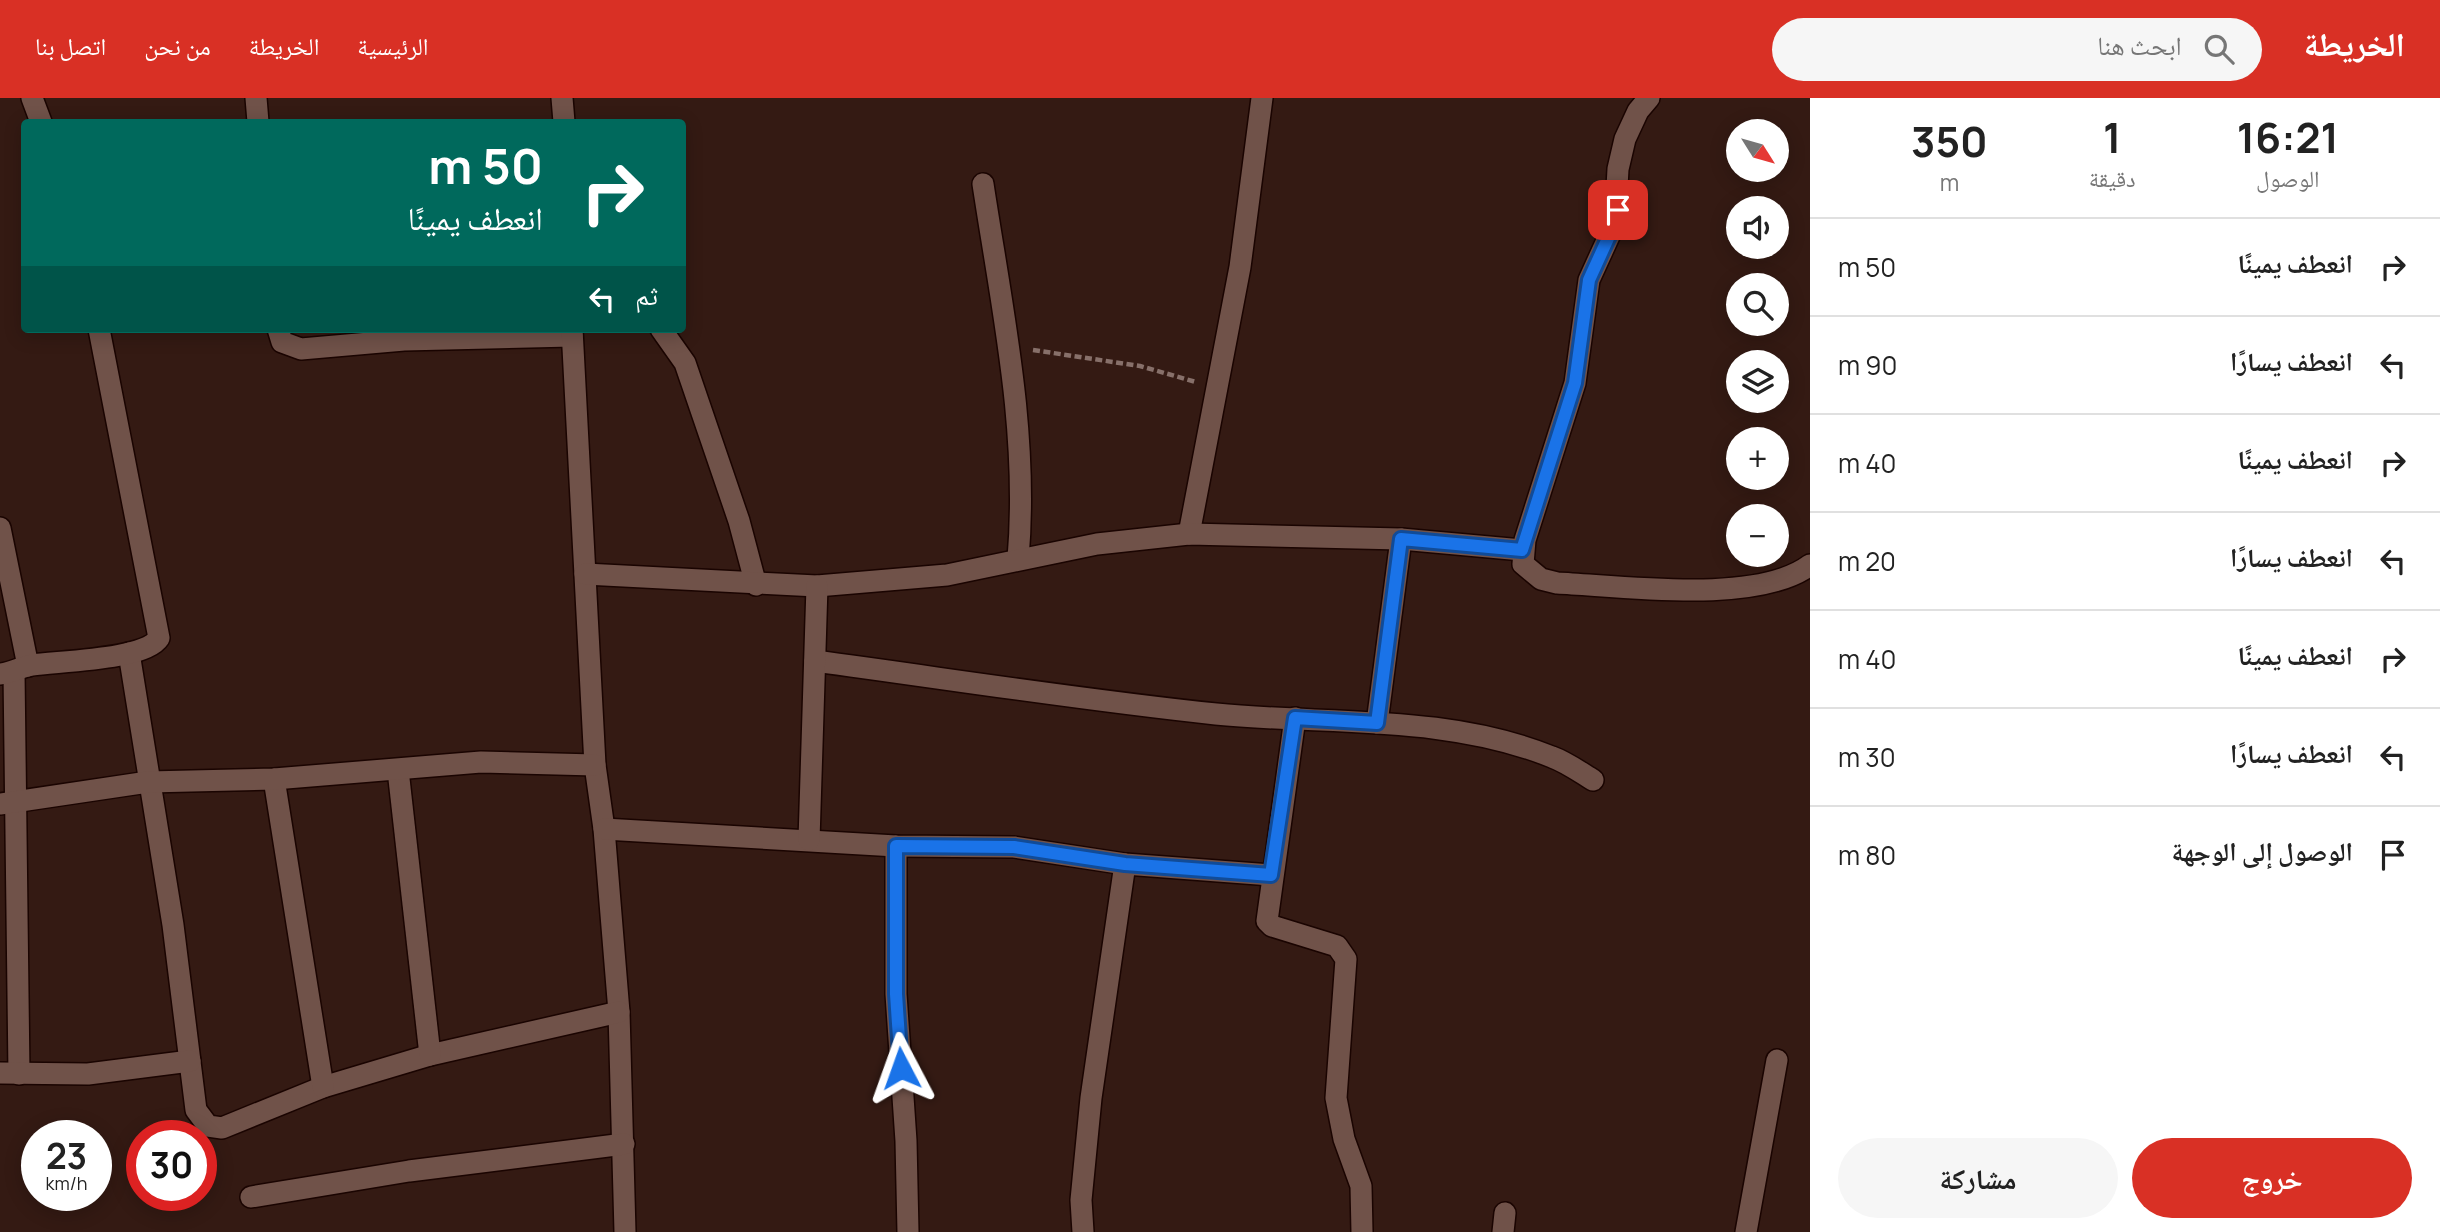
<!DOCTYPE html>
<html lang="ar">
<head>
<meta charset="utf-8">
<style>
  :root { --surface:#fff; --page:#f6f6f6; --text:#222; --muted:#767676; --line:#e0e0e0; --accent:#d93025 }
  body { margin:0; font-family:Manrope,"Noto Naskh Arabic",sans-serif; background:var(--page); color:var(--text); direction:rtl; height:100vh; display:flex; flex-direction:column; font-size:26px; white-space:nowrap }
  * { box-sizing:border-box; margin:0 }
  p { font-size:23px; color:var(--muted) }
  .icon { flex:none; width:38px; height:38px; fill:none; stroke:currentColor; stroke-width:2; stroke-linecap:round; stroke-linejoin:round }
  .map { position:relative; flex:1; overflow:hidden; direction:ltr }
  .details { display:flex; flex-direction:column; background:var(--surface); width:630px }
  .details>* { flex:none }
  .top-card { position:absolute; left:21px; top:21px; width:665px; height:214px; border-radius:7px; box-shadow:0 4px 18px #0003; direction:rtl; background:#00695c; color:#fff; overflow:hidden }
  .needle { width:46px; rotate:127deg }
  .controls { position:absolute; left:1726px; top:21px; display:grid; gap:14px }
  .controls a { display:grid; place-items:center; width:63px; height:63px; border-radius:50%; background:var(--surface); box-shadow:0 4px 18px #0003; font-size:35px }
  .speed { position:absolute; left:21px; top:1022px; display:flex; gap:14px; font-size:35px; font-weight:700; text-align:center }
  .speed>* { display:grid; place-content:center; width:91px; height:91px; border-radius:50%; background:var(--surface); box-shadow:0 4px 18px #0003; line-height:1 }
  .speed small { font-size:18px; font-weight:400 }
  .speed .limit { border:10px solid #d22; background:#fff; color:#111 }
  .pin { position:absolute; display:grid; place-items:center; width:60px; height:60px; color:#fff; margin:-30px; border-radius:14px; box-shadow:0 4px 10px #0006 }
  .me { position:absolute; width:77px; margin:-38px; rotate:356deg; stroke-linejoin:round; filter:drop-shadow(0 0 5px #0008) }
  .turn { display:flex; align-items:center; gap:24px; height:147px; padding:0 28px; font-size:32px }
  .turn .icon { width:91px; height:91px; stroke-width:2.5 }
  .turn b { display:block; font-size:49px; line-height:60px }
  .then { display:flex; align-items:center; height:66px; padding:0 28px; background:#0003; gap:14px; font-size:26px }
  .eta { display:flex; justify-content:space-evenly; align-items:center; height:119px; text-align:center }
  .eta b { font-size:42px; font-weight:700; line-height:49px }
  .action { display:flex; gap:14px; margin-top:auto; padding:14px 28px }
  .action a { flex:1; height:80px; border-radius:42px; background:var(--accent); color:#fff; font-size:28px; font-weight:700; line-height:80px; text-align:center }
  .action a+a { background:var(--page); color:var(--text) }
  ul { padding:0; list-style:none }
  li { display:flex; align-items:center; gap:21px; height:98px; padding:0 28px; border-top:2px solid var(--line) }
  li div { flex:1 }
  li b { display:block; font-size:26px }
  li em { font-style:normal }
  header { display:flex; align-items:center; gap:42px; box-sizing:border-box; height:98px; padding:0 35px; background:var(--accent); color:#fff }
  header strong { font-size:33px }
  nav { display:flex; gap:38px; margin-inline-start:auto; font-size:24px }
  .search { width:490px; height:63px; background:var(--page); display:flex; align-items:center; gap:18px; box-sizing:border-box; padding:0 24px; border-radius:38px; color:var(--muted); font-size:26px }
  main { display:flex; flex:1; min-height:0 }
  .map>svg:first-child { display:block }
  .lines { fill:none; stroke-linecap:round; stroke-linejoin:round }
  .street-casing { stroke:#1a0401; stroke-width:24 }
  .path { stroke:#87706a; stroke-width:4.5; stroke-dasharray:7 3.5; stroke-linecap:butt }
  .street { stroke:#705249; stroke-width:21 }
  .route-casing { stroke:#114b97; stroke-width:18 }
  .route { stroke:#1a73e8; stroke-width:12 }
</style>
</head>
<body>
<header>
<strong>الخريطة</strong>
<div class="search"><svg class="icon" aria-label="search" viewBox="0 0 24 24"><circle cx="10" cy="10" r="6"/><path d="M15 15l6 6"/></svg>ابحث هنا</div>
<nav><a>الرئيسية</a><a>الخريطة</a><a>من نحن</a><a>اتصل بنا</a></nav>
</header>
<main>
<section class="details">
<div class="eta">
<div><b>16:21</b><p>الوصول</p></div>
<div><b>1</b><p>دقيقة</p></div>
<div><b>350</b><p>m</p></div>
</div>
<ul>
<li><svg class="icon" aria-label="right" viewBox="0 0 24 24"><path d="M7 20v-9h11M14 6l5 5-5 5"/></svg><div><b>انعطف يمينًا</b></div><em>50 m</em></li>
<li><svg class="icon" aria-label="left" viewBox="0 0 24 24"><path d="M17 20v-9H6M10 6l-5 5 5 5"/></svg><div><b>انعطف يسارًا</b></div><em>90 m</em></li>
<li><svg class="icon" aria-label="right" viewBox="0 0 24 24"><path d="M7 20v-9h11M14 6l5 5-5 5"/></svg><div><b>انعطف يمينًا</b></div><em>40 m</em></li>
<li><svg class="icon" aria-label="left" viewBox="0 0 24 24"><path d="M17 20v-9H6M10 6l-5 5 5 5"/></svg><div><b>انعطف يسارًا</b></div><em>20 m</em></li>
<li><svg class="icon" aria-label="right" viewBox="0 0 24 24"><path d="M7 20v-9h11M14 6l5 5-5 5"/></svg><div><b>انعطف يمينًا</b></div><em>40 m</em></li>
<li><svg class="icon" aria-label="left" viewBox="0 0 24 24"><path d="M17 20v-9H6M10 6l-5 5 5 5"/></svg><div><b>انعطف يسارًا</b></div><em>30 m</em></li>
<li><svg class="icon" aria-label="arrive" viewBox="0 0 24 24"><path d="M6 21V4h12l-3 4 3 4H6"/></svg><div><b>الوصول إلى الوجهة</b></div><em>80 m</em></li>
</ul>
<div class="action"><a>خروج</a><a>مشاركة</a></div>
</section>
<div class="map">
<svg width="1810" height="1134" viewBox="0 0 1810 1134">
  <rect width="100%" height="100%" fill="#341a13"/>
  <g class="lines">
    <defs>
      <g id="street">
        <path d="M32 0 41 24"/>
        <path d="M256 0 258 24"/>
        <path d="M562 0 564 24"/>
        <path d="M1649 0 1638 13 1625 41 1618 71 1615 125 1589 182 1575 285 1525 442 1523 466 1541 481 1557 485C1622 488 1757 507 1810 467"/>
        <path d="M983 86C1002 211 1029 334 1018 461"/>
        <path d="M278 231 282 244 301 251 404 242 572 238"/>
        <path d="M572 231 595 667 604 731 619 914 625 1134"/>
        <path d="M661 231 685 265 739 423 756 487"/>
        <path d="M0 430 28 568"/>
        <path d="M1189 436 1240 169 1262 0"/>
        <path d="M585 476 817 488 947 477 1097 446 1189 436 1401 441 1522 452"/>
        <path d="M129 555 173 827 196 1012 208 1028 222 1030 323 989 430 957 619 914"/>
        <path d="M815 563C949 581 1082 602 1216 616 1327 627 1446 616 1552 659 1566 664 1580 674 1593 682"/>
        <path d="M14 574 19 976"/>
        <path d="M0 576C12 575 21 569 32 567 59 563 145 562 159 540L99 231"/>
        <path d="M1295 620 1267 823 1272 828 1337 848 1346 861 1336 1000 1344 1041 1361 1088 1362 1134"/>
        <path d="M1377 625 1401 441"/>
        <path d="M398 672 430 957"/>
        <path d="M274 681 323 989"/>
        <path d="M0 706 148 684 274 681 481 664 595 667"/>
        <path d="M604 731 896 748 1014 749 1125 766 1271 777"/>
        <path d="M809 742 817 488"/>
        <path d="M896 748V896L906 1043 908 1134"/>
        <path d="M0 975 88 976 190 963"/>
        <path d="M251 1099 409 1073 624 1046"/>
        <path d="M1083 1134 1081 1102 1091 1000 1125 766"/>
        <path d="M1503 1134 1505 1115"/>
        <path d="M1746 1134 1777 962"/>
      </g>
    </defs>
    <use href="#street" class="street-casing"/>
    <path class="path" d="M1033 252 1140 268 1196 284"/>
    <use href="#street" class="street"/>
  </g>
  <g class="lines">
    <defs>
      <path id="route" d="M901 970 896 896V748L1014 749 1125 766 1271 777 1295 620 1377 625 1401 441 1522 452 1575 285 1589 182 1615 125 1618 112"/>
    </defs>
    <use href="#route" class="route-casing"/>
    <use href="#route" class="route"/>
  </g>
</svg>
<div class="controls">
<a><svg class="needle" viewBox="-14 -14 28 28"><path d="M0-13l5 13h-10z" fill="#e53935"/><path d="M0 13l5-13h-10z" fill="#767676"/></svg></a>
<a><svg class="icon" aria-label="sound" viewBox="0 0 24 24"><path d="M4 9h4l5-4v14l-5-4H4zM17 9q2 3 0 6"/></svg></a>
<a><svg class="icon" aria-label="search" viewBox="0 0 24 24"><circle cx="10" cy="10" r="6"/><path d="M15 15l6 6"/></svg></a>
<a><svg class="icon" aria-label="layers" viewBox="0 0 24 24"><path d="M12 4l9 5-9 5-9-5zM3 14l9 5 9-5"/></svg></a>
<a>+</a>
<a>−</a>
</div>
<div class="speed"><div>23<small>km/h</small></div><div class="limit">30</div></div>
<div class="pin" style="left:1618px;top:112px;background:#d93025"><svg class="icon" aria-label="arrive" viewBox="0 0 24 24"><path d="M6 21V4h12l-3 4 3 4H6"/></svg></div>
<svg class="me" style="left:901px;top:970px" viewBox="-20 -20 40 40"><path d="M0-17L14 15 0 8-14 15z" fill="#1a73e8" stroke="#fff" stroke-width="4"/></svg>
<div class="top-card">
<div class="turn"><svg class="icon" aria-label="right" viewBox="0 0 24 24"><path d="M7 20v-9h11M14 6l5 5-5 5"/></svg><div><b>50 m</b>انعطف يمينًا</div></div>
<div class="then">ثم<svg class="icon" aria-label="left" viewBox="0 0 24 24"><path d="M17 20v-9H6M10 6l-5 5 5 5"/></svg></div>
</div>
</div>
</main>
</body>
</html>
